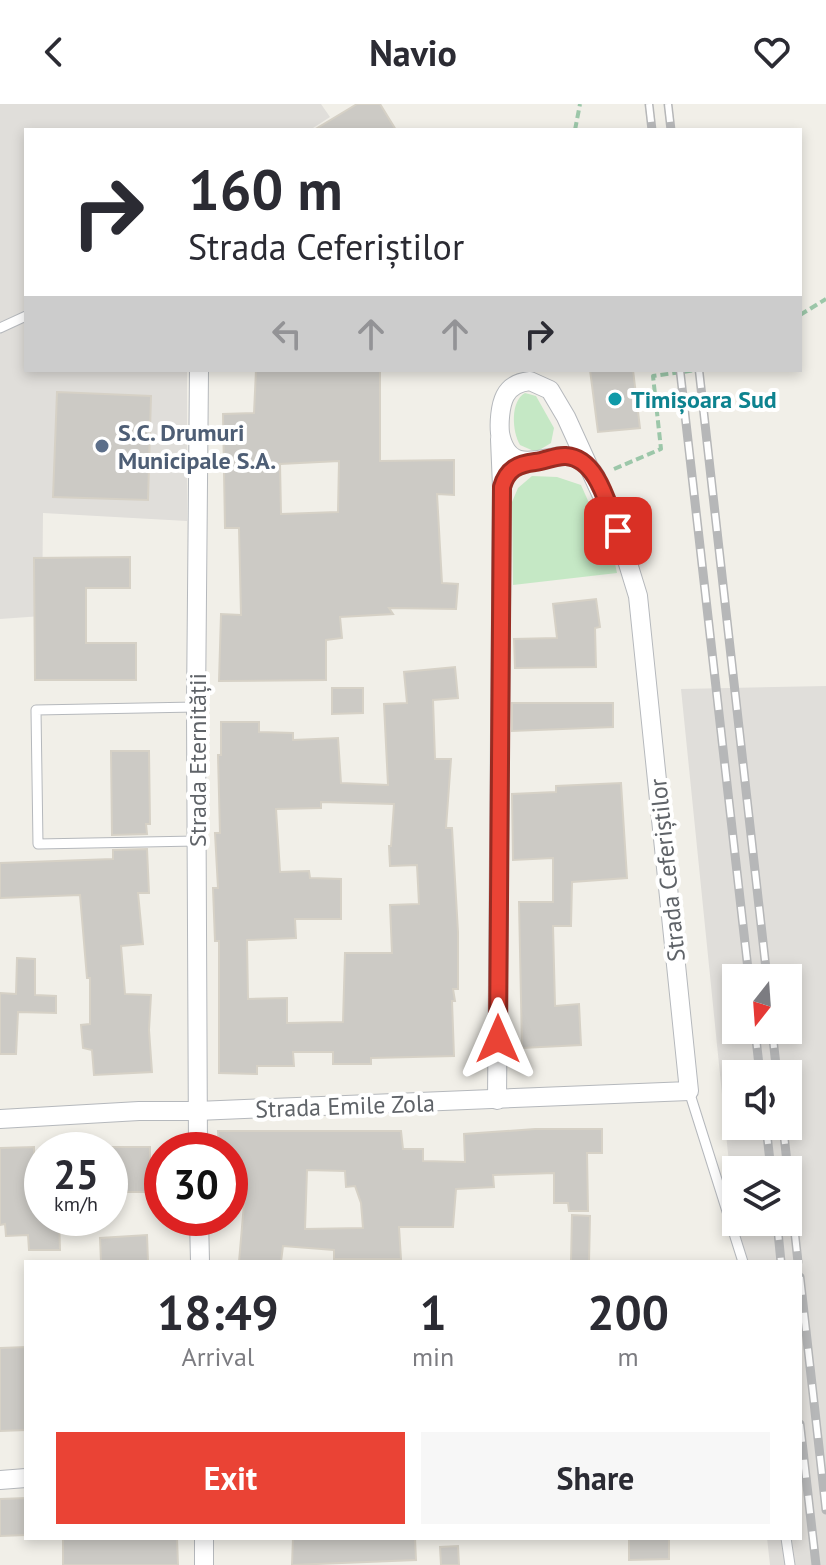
<!DOCTYPE html>
<html lang="en">
<head>
<meta charset="utf-8">
<style>
  :root { --surface:#fff; --page:#f7f7f7; --text:#2b2b33; --muted:#7c7c81; --accent:#ea4335 }
  body { margin:0; font-family:"PT Sans",sans-serif; background:var(--page); color:var(--text); height:100vh; display:flex; flex-direction:column; font-size:30px; white-space:nowrap }
  * { box-sizing:border-box; margin:0 }
  p { font-size:26px; color:var(--muted) }
  .icon { flex:none; width:44px; height:44px; fill:none; stroke:currentColor; stroke-width:2; stroke-linecap:round; stroke-linejoin:round }
  .map { position:relative; flex:1; overflow:hidden }
  .drawer { position:absolute; left:24px; top:1156px; width:778px; height:280px; display:flex; flex-direction:column; background:var(--surface); border-radius:0px; box-shadow:0 4px 12px #0003 }
  .drawer>* { flex:none }
  .guide { position:absolute; left:24px; top:24px; width:778px; height:244px; border-radius:0px; box-shadow:0 4px 12px #0003; background:#fff; color:var(--text); overflow:hidden }
  .needle { width:52px; rotate:197deg }
  .buttons { position:absolute; left:722px; top:860px; display:grid; gap:16px }
  .buttons a { display:grid; place-items:center; width:80px; height:80px; border-radius:0px; background:var(--surface); box-shadow:0 4px 12px #0003; font-size:40px }
  .speed { position:absolute; left:24px; top:1028px; display:flex; gap:16px; font-size:40px; font-weight:700; text-align:center }
  .speed>* { display:grid; place-content:center; width:104px; height:104px; border-radius:50%; background:var(--surface); box-shadow:0 4px 12px #0003; line-height:1 }
  .speed small { font-size:20px; font-weight:400 }
  .speed .limit { border:12px solid #d22; background:#fff; color:#111 }
  .pin { position:absolute; display:grid; place-items:center; width:68px; height:68px; color:#fff; margin:-34px; border-radius:16px; box-shadow:0 4px 12px #0006 }
  .me { position:absolute; width:88px; margin:-44px; rotate:0deg; stroke-linejoin:round; filter:drop-shadow(0 0 6px #0008) }
  .turn { display:flex; align-items:center; gap:28px; height:168px; padding:0 32px; font-size:36px }
  .turn .icon { width:104px; height:104px; stroke-width:2.5 }
  .turn b { display:block; font-size:56px; line-height:68px }
  .lanes { display:flex; align-items:center; height:76px; padding:0 32px; background:#0003; justify-content:center; gap:40px; direction:ltr }
  .lanes .off { opacity:.35 }
  .eta { display:flex; justify-content:space-evenly; align-items:center; height:136px; text-align:center }
  .eta b { font-size:48px; font-weight:700; line-height:56px }
  .cta { display:flex; gap:16px; margin-top:auto; padding:16px 32px }
  .cta a { flex:1; height:92px; border-radius:0px; background:var(--accent); color:#fff; font-size:32px; font-weight:700; line-height:92px; text-align:center }
  .cta a+a { background:var(--page); color:var(--text) }
  header { display:flex; justify-content:space-between; align-items:center; height:104px; padding:0 32px; background:var(--surface); font-size:36px; font-weight:700 }
  .map>svg:first-child { display:block }
  .industrial { fill:#e0deda; fill-rule:evenodd }
  .green { fill:#c5e8c5 }
  .building { fill:#cccac5; stroke:#d6d1c6; stroke-width:2; fill-rule:evenodd }
  .lines { fill:none; stroke-linecap:round; stroke-linejoin:round }
  .service-casing { stroke:#b5b8bc; stroke-width:11 }
  .minor-casing { stroke:#b5b8bc; stroke-width:20 }
  .path { stroke:#9cc7a9; stroke-width:4; stroke-dasharray:8 4; stroke-linecap:butt }
  .service { stroke:#fff; stroke-width:9 }
  .minor { stroke:#fff; stroke-width:18 }
  .rail-casing { stroke:#b6b7b8; stroke-width:9 }
  .rail { stroke:#fff; stroke-width:6; stroke-dasharray:18; stroke-linecap:butt }
  .route-casing { stroke:#982c22; stroke-width:20 }
  .route { stroke:#ea4335; stroke-width:14 }
  .culture-dot { fill:#0f9aa8; stroke:#fff; stroke-width:3 }
  .service-dot { fill:#5c6f8a; stroke:#fff; stroke-width:3 }
  .labels { text-anchor:middle; dominant-baseline:central; stroke-width:8; stroke-linejoin:round; paint-order:stroke }
  .culture-label { font-size:24px; font-weight:bold; fill:#0d838f; stroke:#fff; text-anchor:start }
  .service-label { font-size:24px; font-weight:bold; fill:#4e5e75; stroke:#fff; text-anchor:start }
  .street-label { font-size:24px; fill:#5f6368; stroke:#fff }
</style>
</head>
<body>
<header><svg class="icon" aria-label="back" viewBox="0 0 24 24"><path d="M15 5l-7 7 7 7"/></svg>Navio<svg class="icon" aria-label="heart" viewBox="0 0 24 24"><path d="M12 20l-8-8c-3-5 5-10 8-4 3-6 11-1 8 4z"/></svg></header>
<div class="map">
<svg width="826" height="1461" viewBox="0 0 826 1461">
  <rect width="100%" height="100%" fill="#f1efe8"/>
  <g class="industrial">
    <path d="M0 0H321L330 13 310 26H26V266H187V417L43 409 42 512 0 515Z"/>
    <path d="M826 582V1461H770L767 1434H800V1158H739L681 585ZM736 874H788V926H736ZM736 970H788V1022H736ZM736 1066H788V1118H736Z"/>
  </g>
  <g class="green">
    <path d="M525 289 536 292 554 324 551 339 536 348 520 341C512 328 510 297 525 289Z"/>
    <path d="M532 372 557 373 581 381 614 455 617 469 513 481 512 398 518 384Z"/>
  </g>
  <g class="building">
    <path d="M357 0H380L396 26H314Z"/>
    <path d="M256 266H380V357L454 356V391L437 390 442 479 458 480 456 505 389 504 393 510 340 513 342 534 326 536V576L219 577 221 510 241 511 239 424H225L223 310 254 309ZM339 357 338 408 281 410 280 360Z"/>
    <path d="M590 266H633L640 324 598 328Z"/>
    <path d="M57 288 151 292 148 396 53 393Z"/>
    <path d="M130 453V484H86V539H136V576H35L34 454Z"/>
    <path d="M596 495 600 523 595 524 596 563 515 564 514 535 557 534 553 500Z"/>
    <path d="M455 563 458 594 433 596 435 655H451L446 724H452L458 828V885H453L455 897H452L454 952 371 954V960H333V948H293L294 962H257V970L219 969V837H215L213 784H218L215 729H220L218 651H221V618H259V628L293 629V636L338 634 341 679 388 681 384 600 407 599 404 568ZM321 698 394 700 391 742H389L390 762 417 761 419 800 390 801 392 849H345L343 918 287 919V894L248 895 247 836 296 834 295 815H341V775L310 774 309 767 280 768 276 705 321 704Z"/>
    <path d="M332 584H363V609L332 610Z"/>
    <path d="M512 599H613V623L512 627Z"/>
    <path d="M111 647H149L150 720H146L147 730 112 731Z"/>
    <path d="M621 679 627 774 572 778 571 822H553L555 902 579 900 581 941 522 944 519 798H553V754L513 756 512 690 556 688V682Z"/>
    <path d="M147 745 149 789H138L143 840 121 842 125 890 151 891 149 926 152 968 94 971 92 946 83 944 81 921 90 920V874H87L80 791 0 794V759L113 755V746Z"/>
    <path d="M17 854 35 855V891L56 892V909L18 908 16 950H0V889L16 890Z"/>
    <path d="M535 1025H602V1049H587L588 1107H569L568 1099H554V1069L493 1071 494 1083 456 1085 453 1123H399L401 1155H334V1146L283 1142 281 1158H239L245 1088 230 1089V1046H219L218 1027H401L403 1045H423V1057L465 1058 464 1030ZM307 1066 345 1067 346 1083 355 1082 361 1099 363 1124 305 1125Z"/>
    <path d="M34 1043 35 1089H42V1114H59L60 1146H29L28 1131 6 1132 5 1120 0 1121V1044Z"/>
    <rect x="111" y="1043" width="39" height="45"/>
    <path d="M572 1111 590 1112 589 1158H571Z"/>
    <path d="M147 1131 148 1158H101L100 1134Z"/>
    <path d="M26 1243V1326L0 1327V1244Z"/>
    <path d="M26 1394V1431L0 1432V1395Z"/>
    <path d="M63 1434H177L178 1461H63Z"/>
    <path d="M293 1434H415L416 1456 292 1461Z"/>
    <path d="M629 1434H669V1455L629 1456Z"/>
    <path d="M458 1442 459 1461H441L440 1443Z"/>
  </g>
  <g class="lines">
    <defs>
      <g id="service">
        <path d="M0 224 26 212"/>
        <path d="M196 603 36 606 38 740 196 737"/>
        <path d="M689 987 743 1158"/>
        <path d="M786 1434 790 1461"/>
      </g>
      <g id="minor">
        <path d="M497 996 502 383 500 335"/>
        <path d="M0 1015 139 1007H197L689 987 638 492 618 427 566 313 550 286 530 277C520 278 510 282 505 292 500 302 499 319 500 329 509 378 551 346 573 353 584 356 590 364 596 373"/>
        <path d="M198 1046 196 603 199 266"/>
        <path d="M199 1114 200 1158"/>
        <path d="M0 1376 26 1374"/>
        <path d="M204 1434V1461"/>
      </g>
    </defs>
    <use href="#service" class="service-casing"/>
    <use href="#minor" class="minor-casing"/>
    <g class="path">
      <path d="M575 26 580 0"/>
      <path d="M800 211 826 195"/>
      <path d="M614 365 661 345 653 272 696 266"/>
    </g>
    <use href="#service" class="service"/>
    <use href="#minor" class="minor"/>
    <defs>
      <g id="rail">
        <path d="M649 0 652 26"/>
        <path d="M668 0 671 26"/>
        <path d="M680 266 749 874"/>
        <path d="M699 266 767 874"/>
        <path d="M755 926 760 970"/>
        <path d="M772 926 777 970"/>
        <path d="M766 1022 771 1066"/>
        <path d="M783 1022 798 1158"/>
        <path d="M777 1118 781 1158"/>
        <path d="M800 1173 826 1406"/>
        <path d="M800 1320 816 1461"/>
      </g>
    </defs>
    <use href="#rail" class="rail-casing"/>
    <use href="#rail" class="rail"/>
  </g>
  <g class="lines">
    <defs>
      <path id="route" d="M498 935 502 383C507 365 518 360 535 358 546 357 556 351 566 352 598 354 608 403 618 427"/>
    </defs>
    <use href="#route" class="route-casing"/>
    <use href="#route" class="route"/>
  </g>
  <circle class="culture-dot" cx="615" cy="295" r="8"/>
  <circle class="service-dot" cx="102" cy="342" r="8"/>
  <g class="labels">
    <g class="culture-label">
      <text x="631" y="295">Timișoara Sud</text>
    </g>
    <g class="service-label">
      <text x="118" y="328">S.C. Drumuri<tspan x="118" dy="28">Municipale S.A.</tspan></text>
    </g>
    <g class="street-label">
      <text transform="translate(197 656) rotate(-90)">Strada Eternității</text>
      <text transform="translate(667 766) rotate(-96)">Strada Ceferiștilor</text>
      <text transform="translate(345 1002) rotate(-2)">Strada Emile Zola</text>
    </g>
  </g>
</svg>
<div class="buttons">
<a><svg class="needle" viewBox="-14 -14 28 28"><path d="M0-13l5 13h-10z" fill="#e53935"/><path d="M0 13l5-13h-10z" fill="#7c7c81"/></svg></a>
<a><svg class="icon" aria-label="sound" viewBox="0 0 24 24"><path d="M4 9h4l5-4v14l-5-4H4zM17 9q2 3 0 6"/></svg></a>
<a><svg class="icon" aria-label="layers" viewBox="0 0 24 24"><path d="M12 4l9 5-9 5-9-5zM3 14l9 5 9-5"/></svg></a>
</div>
<div class="speed"><div>25<small>km/h</small></div><div class="limit">30</div></div>
<div class="pin" style="left:618px;top:427px;background:#d93025"><svg class="icon" aria-label="arrive" viewBox="0 0 24 24"><path d="M6 21V4h12l-3 4 3 4H6"/></svg></div>
<svg class="me" style="left:498px;top:935px" viewBox="-20 -20 40 40"><path d="M0-17L14 15 0 8-14 15z" fill="#ea4335" stroke="#fff" stroke-width="4"/></svg>
<div class="guide">
<div class="turn"><svg class="icon" aria-label="right" viewBox="0 0 24 24"><path d="M7 20v-9h11M14 6l5 5-5 5"/></svg><div><b>160 m</b>Strada Ceferiștilor</div></div>
<div class="lanes"><svg class="icon off" aria-label="left" viewBox="0 0 24 24"><path d="M17 20v-9H6M10 6l-5 5 5 5"/></svg><svg class="icon off" aria-label="ahead" viewBox="0 0 24 24"><path d="M12 20V5M6 11l6-6 6 6"/></svg><svg class="icon off" aria-label="ahead" viewBox="0 0 24 24"><path d="M12 20V5M6 11l6-6 6 6"/></svg><svg class="icon" aria-label="right" viewBox="0 0 24 24"><path d="M7 20v-9h11M14 6l5 5-5 5"/></svg></div>
</div>
<section class="drawer">
<div class="eta">
<div><b>18:49</b><p>Arrival</p></div>
<div><b>1</b><p>min</p></div>
<div><b>200</b><p>m</p></div>
</div>
<div class="cta"><a>Exit</a><a>Share</a></div>
</section>
</div>
</body>
</html>
